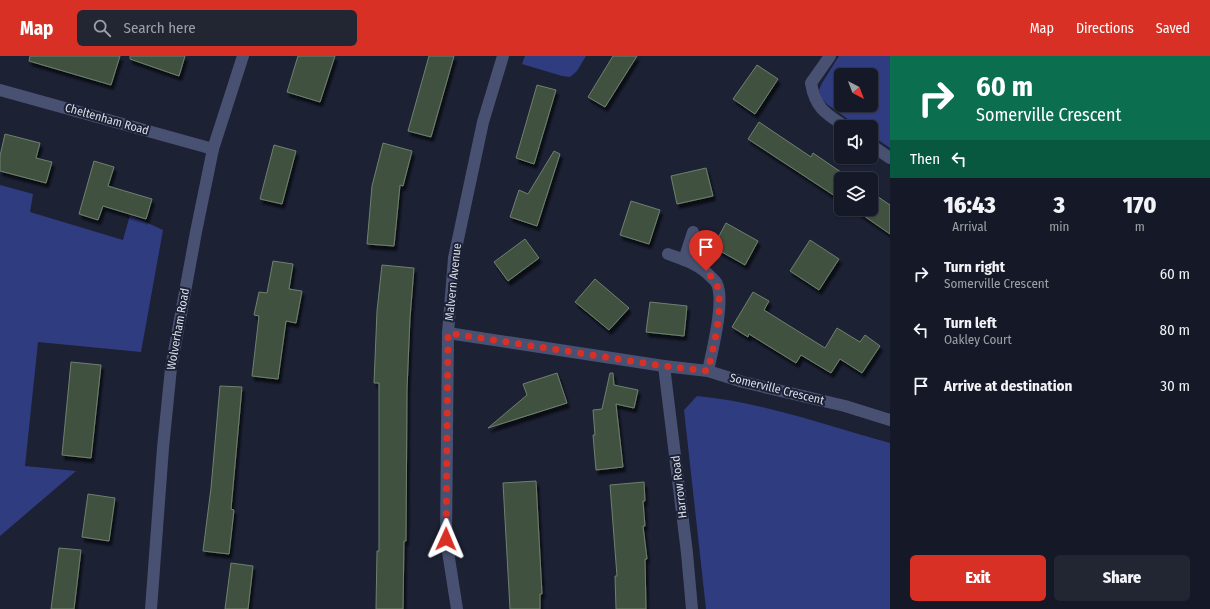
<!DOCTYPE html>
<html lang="en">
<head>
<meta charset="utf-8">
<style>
  :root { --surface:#151927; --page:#222633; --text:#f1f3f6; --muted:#9da0a7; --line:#343844; --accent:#d93025 }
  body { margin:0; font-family:"Fira Sans Condensed",sans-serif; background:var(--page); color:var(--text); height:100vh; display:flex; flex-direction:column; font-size:15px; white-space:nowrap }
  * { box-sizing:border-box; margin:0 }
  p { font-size:13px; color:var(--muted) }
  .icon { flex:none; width:22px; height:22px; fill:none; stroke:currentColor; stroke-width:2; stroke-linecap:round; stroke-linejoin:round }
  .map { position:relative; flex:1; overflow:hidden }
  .drawer { display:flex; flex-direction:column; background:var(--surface); width:320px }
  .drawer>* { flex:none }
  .top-card { background:#0b6e4f; color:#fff; overflow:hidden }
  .needle { width:26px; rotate:138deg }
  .tools { position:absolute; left:834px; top:12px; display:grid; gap:8px }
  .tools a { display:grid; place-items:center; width:44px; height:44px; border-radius:6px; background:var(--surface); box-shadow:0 1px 3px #0004,0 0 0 1px var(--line); font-size:20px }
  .pin { position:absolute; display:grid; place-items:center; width:34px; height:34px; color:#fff; margin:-41px -17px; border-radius:50% 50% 50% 0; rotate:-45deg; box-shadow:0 0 4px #0007 }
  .pin .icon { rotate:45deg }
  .me { position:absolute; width:44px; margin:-22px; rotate:1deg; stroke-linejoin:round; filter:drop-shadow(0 0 3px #0008) }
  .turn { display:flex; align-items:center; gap:14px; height:84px; padding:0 20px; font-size:18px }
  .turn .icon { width:52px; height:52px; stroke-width:2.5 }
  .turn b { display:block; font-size:28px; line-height:34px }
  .then { display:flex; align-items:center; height:38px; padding:0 20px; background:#0003; gap:8px; font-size:15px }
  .eta { display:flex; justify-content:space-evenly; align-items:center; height:68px; text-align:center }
  .eta b { font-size:24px; font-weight:800; line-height:28px }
  .cta { display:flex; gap:8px; margin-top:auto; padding:8px 20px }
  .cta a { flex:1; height:46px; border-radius:6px; background:var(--accent); color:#fff; font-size:16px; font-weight:800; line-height:46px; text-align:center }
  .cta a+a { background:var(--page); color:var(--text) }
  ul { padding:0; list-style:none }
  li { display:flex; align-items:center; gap:12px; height:56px; padding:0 20px }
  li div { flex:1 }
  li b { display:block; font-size:15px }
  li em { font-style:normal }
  header { display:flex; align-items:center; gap:24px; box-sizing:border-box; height:56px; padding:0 20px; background:var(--accent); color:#fff }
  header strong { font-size:19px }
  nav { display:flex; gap:22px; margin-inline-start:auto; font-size:14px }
  .search { width:280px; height:36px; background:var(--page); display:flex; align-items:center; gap:10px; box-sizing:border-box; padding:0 14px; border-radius:6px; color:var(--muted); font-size:15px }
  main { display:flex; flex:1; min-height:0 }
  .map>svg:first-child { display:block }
  .green { fill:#303c80; fill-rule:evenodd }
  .building { fill:#40513f; stroke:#6e816e; filter:url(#shadow) }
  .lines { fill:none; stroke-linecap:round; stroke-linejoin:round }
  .minor { stroke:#485172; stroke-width:12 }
  .route { stroke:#d93025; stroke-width:7; stroke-dasharray:0 12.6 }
  .labels { text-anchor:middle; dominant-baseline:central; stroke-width:4; stroke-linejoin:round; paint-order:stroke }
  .street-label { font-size:12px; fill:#d9ddea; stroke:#1c2134 }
</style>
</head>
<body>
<header>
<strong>Map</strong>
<div class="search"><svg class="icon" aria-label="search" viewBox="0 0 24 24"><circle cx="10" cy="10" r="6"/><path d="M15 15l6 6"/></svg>Search here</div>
<nav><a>Map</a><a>Directions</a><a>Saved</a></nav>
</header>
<main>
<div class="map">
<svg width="890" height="553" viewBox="0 0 890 553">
  <defs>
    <filter id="shadow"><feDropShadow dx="2.5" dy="4.5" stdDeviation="1" flood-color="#0009"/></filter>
  </defs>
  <rect width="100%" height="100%" fill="#1c2134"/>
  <g class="green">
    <path d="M525 0H586L577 15 570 21 562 20 522 8Z"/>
    <path d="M839 0H890V92L871 79V71H859L828 49 821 42 819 34 822 27ZM841 19H871V49H841Z"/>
    <path d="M0 129 33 138 30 156 123 184 130 159 163 174 141 296 38 286 25 410 76 415 0 480Z"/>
    <path d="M697 340C762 346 827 370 890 387V553H706L684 354Z"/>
  </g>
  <g class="building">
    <path d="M30 0H120L111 29 29 5Z"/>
    <path d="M130 0H185L179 20 130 3Z"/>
    <path d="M298 0H335L320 46 287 36Z"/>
    <path d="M429 0H454L431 81 408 75Z"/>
    <path d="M613 0H637L605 51 588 41Z"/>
    <path d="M757 9 778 23 755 58 733 43Z"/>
    <path d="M537 29 556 34 534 108 516 102Z"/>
    <path d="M759 66 811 101 813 97 851 123H841V144L748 83Z"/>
    <path d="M5 78 40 87 36 102 52 106 46 127 0 115V100Z"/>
    <path d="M383 87 412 95 403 130 400 129 394 190 367 188 372 130Z"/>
    <path d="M274 89 296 95 282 148 260 143Z"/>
    <path d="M554 95 560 98 537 170 510 161 519 134 528 138Z"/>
    <path d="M94 105 114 111 108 130 152 143 146 163 103 150 98 164 79 158Z"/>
    <path d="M706 112 713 140 677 148 671 120Z"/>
    <path d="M871 136 890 149V178L854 153H871Z"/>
    <path d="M631 145 660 154 649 188 620 179Z"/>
    <path d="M726 167 758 185 745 209 713 191Z"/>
    <path d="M525 183 539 202 508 225 494 206Z"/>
    <path d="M810 184 839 203 819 234 790 215Z"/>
    <path d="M273 205 293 208 289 233 302 235 296 267 286 265 278 323 252 320 259 260 254 259 259 236 267 237Z"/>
    <path d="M382 209 414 212 410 262 407 333 406 485H404L403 553H376L377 495H379V327H374L377 255Z"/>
    <path d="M595 223 629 252 609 274 575 246Z"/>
    <path d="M753 236 769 245 764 254 825 292 837 272 860 286 865 279 880 290 862 317 840 303 831 317 801 299 796 307 749 278 748 281 732 271Z"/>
    <path d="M650 246 687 250 684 280 646 276Z"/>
    <path d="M71 306 101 309 91 402 62 399Z"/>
    <path d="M557 317 567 347 488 372 527 339 523 328Z"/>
    <path d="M610 317H613L614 329 638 334 634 352 616 348 623 411 596 414 593 379H595L593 354 602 353Z"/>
    <path d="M220 330 242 331 231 453 234 454 229 498 203 495 211 432Z"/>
    <path d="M536 425 542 538H540V553H510L503 427Z"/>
    <path d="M644 426 645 445H643L645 470H643L647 503H645L646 553H616L615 520H617L610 429Z"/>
    <path d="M88 438 115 442 109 485 82 481Z"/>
    <path d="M59 492 81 494 74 553H51Z"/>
    <path d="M231 507 253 510 248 553H225Z"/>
  </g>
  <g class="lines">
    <g class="minor">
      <path d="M830 0 811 27C815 52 826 58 846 71"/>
      <path d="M0 34 213 93"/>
      <path d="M871 89 890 102"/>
      <path d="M668 198C684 204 699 208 711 221 713 223 716 225 717 228 725 246 712 295 708 315"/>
      <path d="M684 204 693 176"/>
      <path d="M448 277 664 310 708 315 743 326 845 350 890 364"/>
      <path d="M664 310 687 497 692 553"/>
      <path d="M151 553 163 392 171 312 196 176 213 93 243 0"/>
      <path d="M457 553 446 483 448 277 454 202 483 66 503 0"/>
    </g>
  </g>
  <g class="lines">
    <path class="route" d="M446 483 448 277 664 310 708 315C713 291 724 254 717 229 716 224 709 219 706 215"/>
  </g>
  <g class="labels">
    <g class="street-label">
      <text transform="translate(107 63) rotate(16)">Cheltenham Road</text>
      <text transform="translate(453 226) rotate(-84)">Malvern Avenue</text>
      <text transform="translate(178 273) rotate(-80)">Wolverham Road</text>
      <text transform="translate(777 333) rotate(14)">Somerville Crescent</text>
      <text transform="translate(679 431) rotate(-97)">Harrow Road</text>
    </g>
  </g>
</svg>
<div class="tools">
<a><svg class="needle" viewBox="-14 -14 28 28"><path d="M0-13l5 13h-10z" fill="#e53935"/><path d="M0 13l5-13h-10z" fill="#9da0a7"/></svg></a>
<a><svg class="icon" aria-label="sound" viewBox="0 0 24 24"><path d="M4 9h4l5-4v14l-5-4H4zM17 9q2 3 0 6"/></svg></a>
<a><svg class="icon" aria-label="layers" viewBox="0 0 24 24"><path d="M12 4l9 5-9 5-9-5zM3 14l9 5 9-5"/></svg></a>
</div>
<div class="pin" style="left:706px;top:215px;background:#d93025"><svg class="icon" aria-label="arrive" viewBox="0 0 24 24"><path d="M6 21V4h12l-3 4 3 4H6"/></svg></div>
<svg class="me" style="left:446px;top:483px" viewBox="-20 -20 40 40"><path d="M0-17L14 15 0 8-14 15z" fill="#d93025" stroke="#fff" stroke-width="4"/></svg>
</div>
<section class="drawer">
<div class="top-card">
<div class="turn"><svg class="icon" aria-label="right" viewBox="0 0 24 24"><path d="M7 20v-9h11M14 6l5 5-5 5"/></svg><div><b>60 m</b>Somerville Crescent</div></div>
<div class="then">Then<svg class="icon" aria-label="left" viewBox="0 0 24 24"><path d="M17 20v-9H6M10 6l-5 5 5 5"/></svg></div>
</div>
<div class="eta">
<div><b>16:43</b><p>Arrival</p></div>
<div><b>3</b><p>min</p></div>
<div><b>170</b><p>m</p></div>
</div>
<ul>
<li><svg class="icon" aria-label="right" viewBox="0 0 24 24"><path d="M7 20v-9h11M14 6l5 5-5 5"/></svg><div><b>Turn right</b><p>Somerville Crescent</p></div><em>60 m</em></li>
<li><svg class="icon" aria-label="left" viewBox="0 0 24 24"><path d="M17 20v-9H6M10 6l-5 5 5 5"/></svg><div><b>Turn left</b><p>Oakley Court</p></div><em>80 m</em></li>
<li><svg class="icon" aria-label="arrive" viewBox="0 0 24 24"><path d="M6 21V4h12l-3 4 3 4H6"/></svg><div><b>Arrive at destination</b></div><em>30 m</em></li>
</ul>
<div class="cta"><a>Exit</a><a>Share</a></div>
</section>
</main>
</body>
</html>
